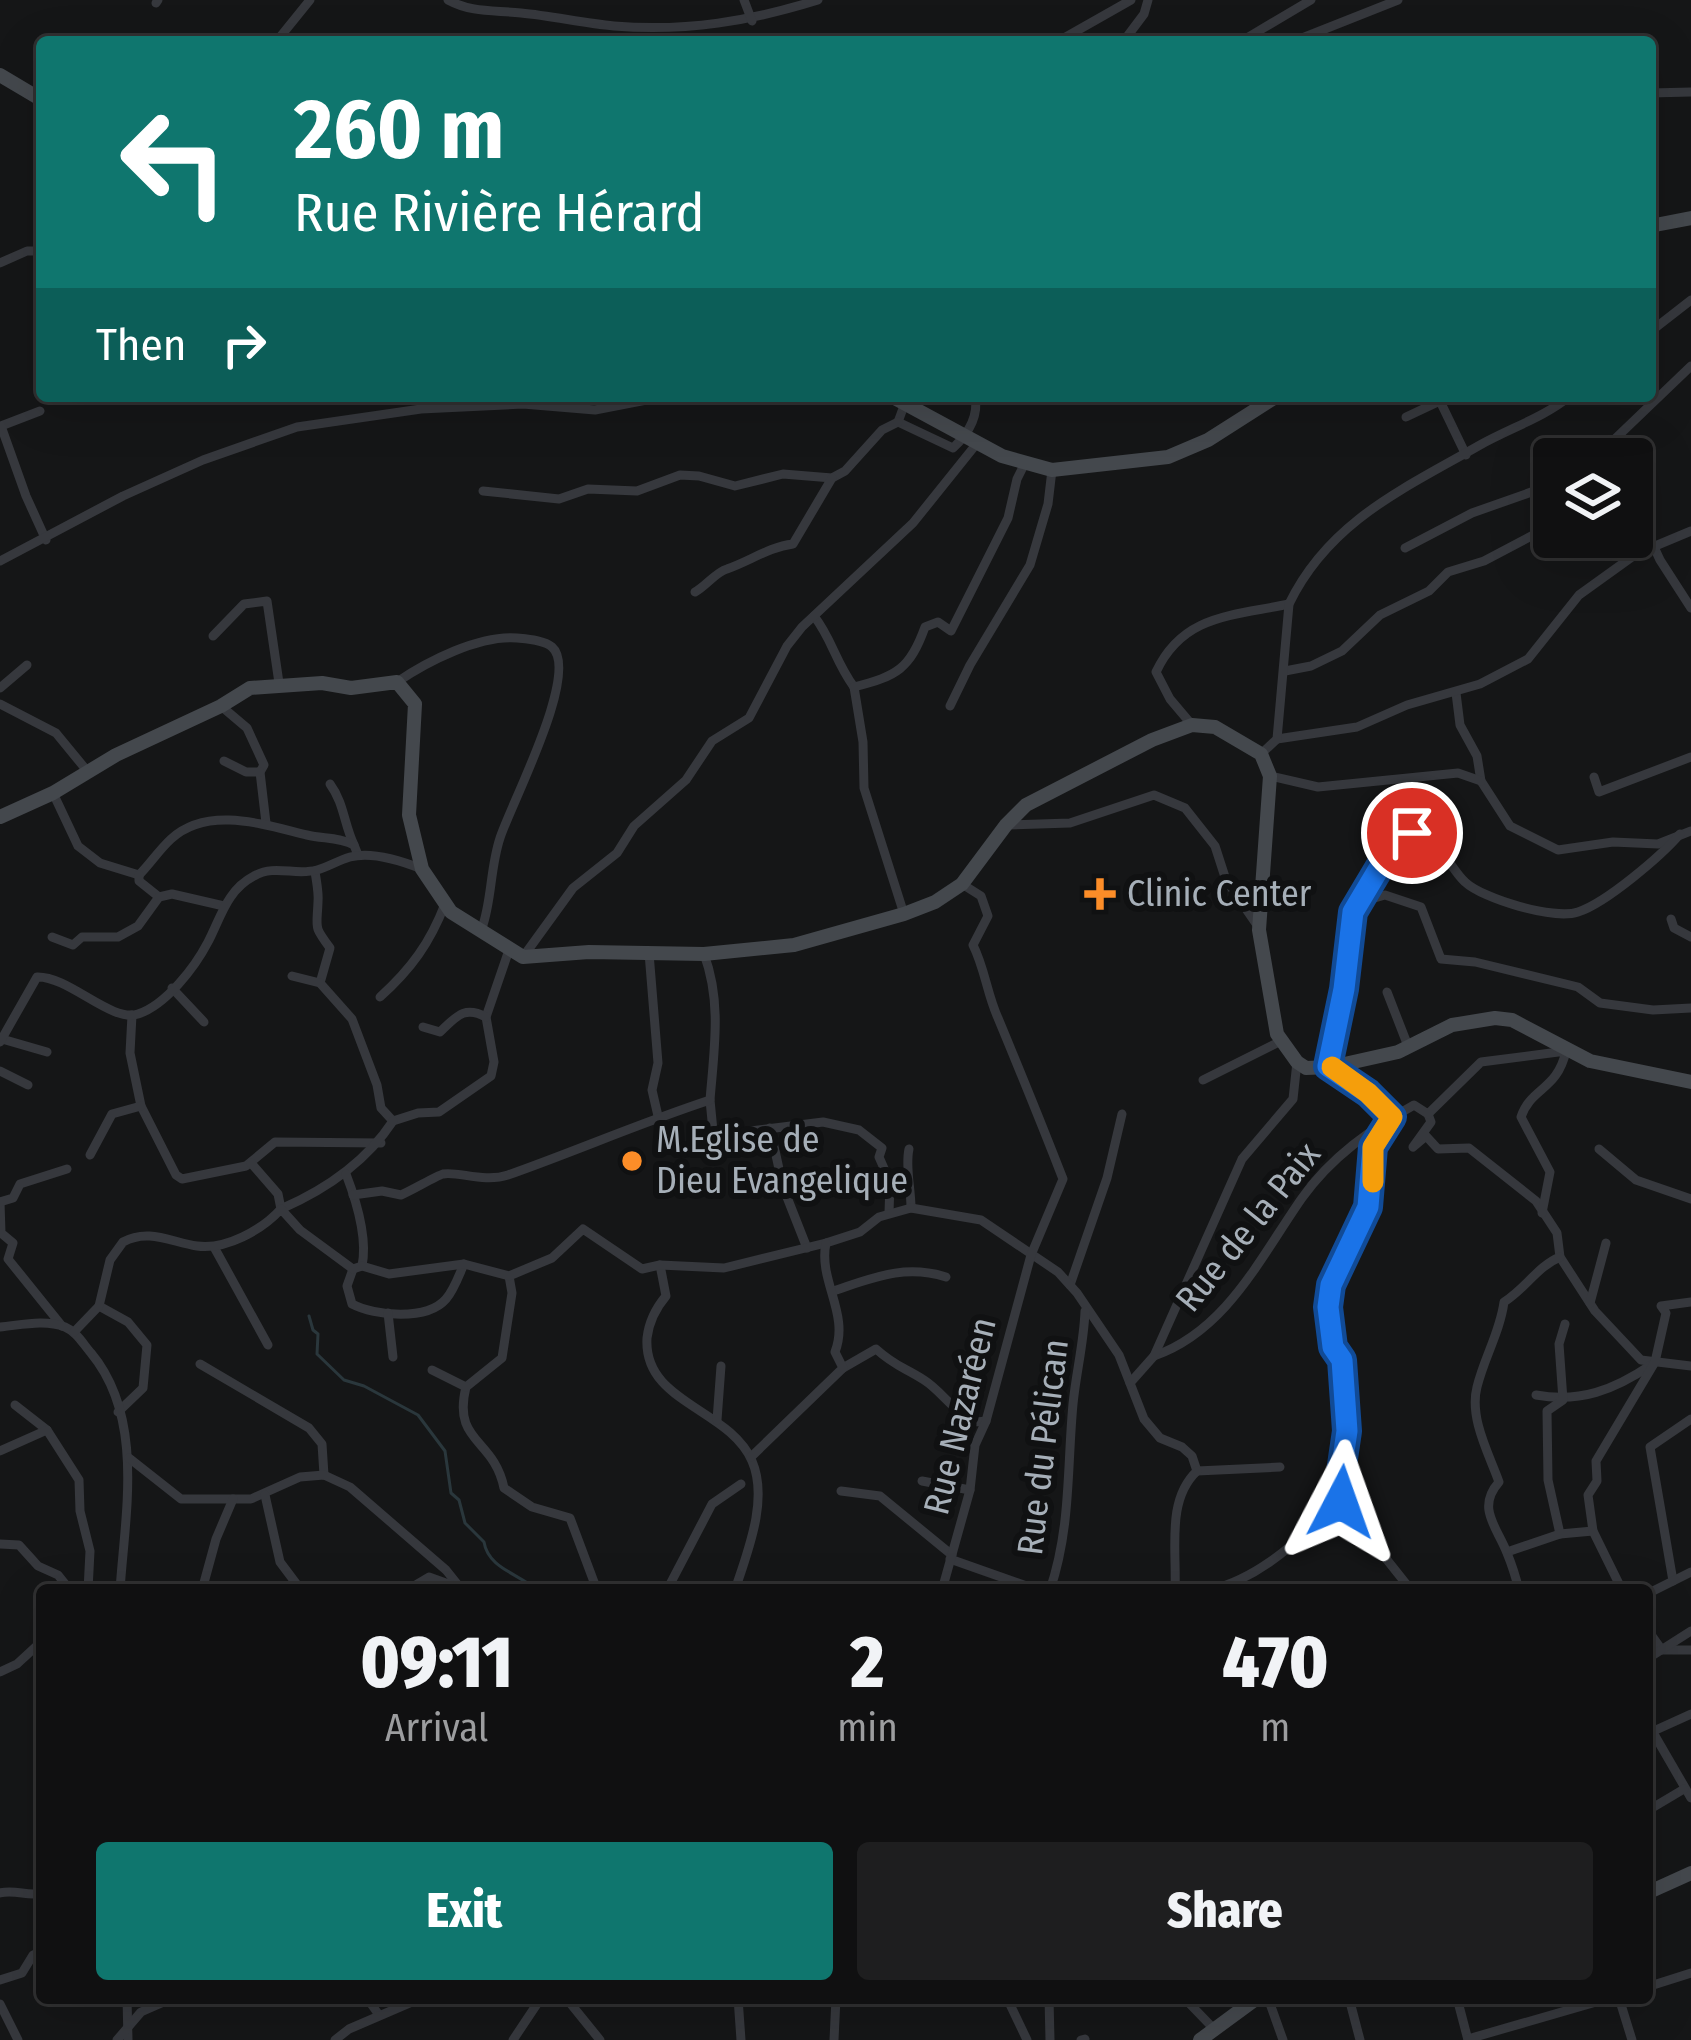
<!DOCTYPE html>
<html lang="en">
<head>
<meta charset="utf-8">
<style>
  :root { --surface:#101011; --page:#1e1e1f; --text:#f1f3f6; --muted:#9c9d9f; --line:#303031; --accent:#0f766e }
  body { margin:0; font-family:"Fira Sans Condensed",sans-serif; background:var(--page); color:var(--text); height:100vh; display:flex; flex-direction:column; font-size:45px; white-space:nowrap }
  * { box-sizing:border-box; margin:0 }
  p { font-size:39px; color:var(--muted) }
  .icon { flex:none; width:66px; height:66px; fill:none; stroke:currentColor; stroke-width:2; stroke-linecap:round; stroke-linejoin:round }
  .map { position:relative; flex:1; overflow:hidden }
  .panel { position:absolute; left:36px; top:1584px; width:1617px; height:420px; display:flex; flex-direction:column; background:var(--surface); border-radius:12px; box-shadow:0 12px 48px #0002,0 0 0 3px var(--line) }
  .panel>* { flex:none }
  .top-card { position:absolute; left:36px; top:36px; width:1620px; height:366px; border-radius:12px; box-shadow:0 12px 48px #0002,0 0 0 3px var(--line); background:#0f766e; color:#fff; overflow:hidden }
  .fabs { position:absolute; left:1533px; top:438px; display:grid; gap:24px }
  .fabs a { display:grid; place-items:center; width:120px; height:120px; border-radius:12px; background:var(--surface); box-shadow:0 12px 48px #0002,0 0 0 3px var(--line); font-size:60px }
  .pin { position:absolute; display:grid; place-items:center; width:102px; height:102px; color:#fff; margin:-51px; border:6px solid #fff; border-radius:50%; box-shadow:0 3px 12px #0007 }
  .me { position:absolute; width:132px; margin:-66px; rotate:4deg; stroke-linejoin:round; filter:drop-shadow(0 0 9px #0008) }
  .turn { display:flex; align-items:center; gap:42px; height:252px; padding:0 60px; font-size:54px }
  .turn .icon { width:156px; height:156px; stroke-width:2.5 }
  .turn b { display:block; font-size:84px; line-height:102px }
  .then { display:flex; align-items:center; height:114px; padding:0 60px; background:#0003; gap:24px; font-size:45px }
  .eta { display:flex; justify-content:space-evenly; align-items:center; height:204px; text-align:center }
  .eta b { font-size:72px; font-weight:800; line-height:84px }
  .action { display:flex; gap:24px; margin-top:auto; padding:24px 60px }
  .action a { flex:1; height:138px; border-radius:12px; background:var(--accent); color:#fff; font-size:48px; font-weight:800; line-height:138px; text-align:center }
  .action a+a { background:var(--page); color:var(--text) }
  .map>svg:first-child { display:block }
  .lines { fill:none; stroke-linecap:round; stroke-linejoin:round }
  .stream { stroke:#2a373c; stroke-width:3 }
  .street { stroke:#36383d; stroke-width:9 }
  .secondary { stroke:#44484d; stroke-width:14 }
  .route-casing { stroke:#114b97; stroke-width:30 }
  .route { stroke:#1a73e8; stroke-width:21 }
  .slow { stroke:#f59e0b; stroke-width:21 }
  .poi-dot { fill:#fc8d28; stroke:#101112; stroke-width:4.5 }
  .labels { text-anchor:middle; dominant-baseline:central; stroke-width:12; stroke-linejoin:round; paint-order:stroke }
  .poi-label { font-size:36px; fill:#a6afb8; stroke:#101112; text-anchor:start }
  .street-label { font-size:36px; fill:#a6afb8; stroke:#101112 }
</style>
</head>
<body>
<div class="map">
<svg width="1691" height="2040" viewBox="0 0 1691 2040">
  <rect width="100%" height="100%" fill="#151617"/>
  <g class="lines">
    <path class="stream" d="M309 1316 313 1330 318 1334 317 1354 344 1380 364 1386 418 1415 445 1451 451 1493 459 1500 465 1523 484 1542C488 1568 519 1574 537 1590"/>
    <g class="street">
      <path d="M448 0C472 13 494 10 521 13 552 16 583 23 614 26 687 32 750 21 818 0"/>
      <path d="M744 0 752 21"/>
      <path d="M156 3 158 0"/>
      <path d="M276 42 310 0"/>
      <path d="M1057 42 1131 0"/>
      <path d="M1123 42 1144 14 1148 0"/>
      <path d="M1240 42 1311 0"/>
      <path d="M1292 42 1398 0"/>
      <path d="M1650 93 1691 92"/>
      <path d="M0 263 27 251H42"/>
      <path d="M1650 332 1691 300"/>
      <path d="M678 396H739"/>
      <path d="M905 403 898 422 953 448C968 434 979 417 975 396"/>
      <path d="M40 411 1 426 26 496 46 540"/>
      <path d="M1406 417 1440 401 1466 455"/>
      <path d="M1620 437 1630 459"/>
      <path d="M1594 459 1691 366"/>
      <path d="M483 491 559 499 588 489 637 491 680 475 699 476 735 486 783 474 832 478 845 471 882 430 898 422"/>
      <path d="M1632 499 1660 560 1691 608"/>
      <path d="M1405 548 1472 513 1554 484"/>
      <path d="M0 561 123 496 203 460 297 427 421 409 523 404 595 410 667 396"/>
      <path d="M695 592C706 586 716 572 727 569 750 561 769 547 793 544L832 478"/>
      <path d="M814 616C832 639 835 661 854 687"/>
      <path d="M213 636 244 604 267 601 279 683"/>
      <path d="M1285 671 1311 666 1342 651 1380 615 1429 591 1448 572 1484 561 1554 524"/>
      <path d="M397 682C428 661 479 635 517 638 527 639 544 640 552 647 581 672 510 806 500 838 490 868 492 900 482 928"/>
      <path d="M0 688 27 665"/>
      <path d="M1456 693 1460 725 1477 756 1481 781 1510 826 1558 850 1613 842 1658 844 1691 831"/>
      <path d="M0 704 56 733 88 772"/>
      <path d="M221 706 247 728 264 765 260 772 266 823"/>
      <path d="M950 706 970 665 1030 565 1048 504 1052 470"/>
      <path d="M1192 725 1170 699 1156 672C1183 614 1233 616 1289 604"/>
      <path d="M1277 739 1357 727 1407 705 1480 684 1528 659 1579 595 1636 554 1691 531"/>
      <path d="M1261 754 1277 739 1289 604C1329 521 1405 488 1480 445 1510 428 1543 418 1570 396"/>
      <path d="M224 761 246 772H260"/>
      <path d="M1270 776 1318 787 1458 773 1481 781"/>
      <path d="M1594 777 1599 792 1691 757"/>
      <path d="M330 784C344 803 344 824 354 845"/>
      <path d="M53 793 78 846 100 863 139 875C150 864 159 850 171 839 208 805 265 825 307 835 323 839 339 837 354 845L358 855"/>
      <path d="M1006 825 1070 823 1154 795 1185 808 1215 846 1226 880 1257 925"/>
      <path d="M315 871C316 880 319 892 318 902 317 929 313 925 330 948L320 983"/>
      <path d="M139 875V881L159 897"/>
      <path d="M1361 902 1385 895 1421 907 1441 959 1475 962 1578 987 1600 1003 1653 1010 1691 1008"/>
      <path d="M904 914 864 788 863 742 854 687C897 676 910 669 925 627L938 622 951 631 1008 518 1017 479 1025 463"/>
      <path d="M1671 919 1674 928 1691 937"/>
      <path d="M52 937 73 945 82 937H118L138 926 159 897 172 894 224 906"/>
      <path d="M649 953 658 1063 652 1090 658 1116"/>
      <path d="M523 957 573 888 617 853 634 826 686 780 712 741 749 718 787 646 802 627 913 523 978 442"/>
      <path d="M292 976 320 983 352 1019 377 1085 381 1108 393 1121 418 1113 439 1112 491 1076 494 1062 486 1017 509 950 504 945"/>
      <path d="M172 988 204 1022"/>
      <path d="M1387 992 1408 1046"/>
      <path d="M380 997C411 969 430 943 445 904"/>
      <path d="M132 1015 130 1053 141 1106 176 1175 182 1179 246 1166 275 1142 381 1143"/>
      <path d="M423 1027 440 1032C456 1017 464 1005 486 1017"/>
      <path d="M2 1039 47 1052"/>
      <path d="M0 1042 37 977C69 976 111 1023 138 1014 166 1005 195 967 208 942 221 917 227 890 254 876 275 864 295 876 317 870 328 867 339 860 350 857 372 851 402 861 422 869"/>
      <path d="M1328 1067C1332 1039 1340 1013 1345 985 1349 962 1346 935 1353 912 1358 898 1398 835 1413 833 1436 831 1450 869 1465 882 1483 899 1554 920 1578 912 1606 903 1661 856 1680 834"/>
      <path d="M1332 1067 1368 1093 1392 1117 1373 1147 1368 1207 1331 1285 1328 1307 1333 1347 1342 1360 1347 1431 1341 1472V1502L1411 1590"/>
      <path d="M0 1071 28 1085"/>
      <path d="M1203 1080 1281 1041"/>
      <path d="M710 1100 713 1131 727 1134 823 1122 859 1130 882 1148 879 1157 890 1182 889 1213"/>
      <path d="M1428 1114 1431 1122 1413 1147 1426 1136 1438 1149 1469 1148 1536 1201 1557 1233 1560 1257 1595 1311 1641 1360 1691 1366"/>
      <path d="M770 1128 783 1187 807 1248"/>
      <path d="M909 1149C905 1167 911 1188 911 1208"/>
      <path d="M1599 1149 1636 1180 1691 1199"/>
      <path d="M90 1155 112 1114 141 1106"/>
      <path d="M251 1163 278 1194 281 1209C327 1189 366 1162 393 1121"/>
      <path d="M346 1174C356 1200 368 1237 362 1266"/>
      <path d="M353 1195 382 1191 401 1195C411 1191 436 1176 443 1174 458 1171 484 1183 508 1175 576 1151 640 1123 710 1100 714 1050 722 1002 704 954"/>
      <path d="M0 1202 1 1233 13 1243 8 1259 62 1326"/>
      <path d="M0 1202 13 1198 20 1184 67 1169"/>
      <path d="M214 1247 268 1345"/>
      <path d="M660 1265 666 1296C655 1309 649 1321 647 1338 643 1403 729 1408 752 1461 769 1500 747 1553 735 1590"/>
      <path d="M353 1269 347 1286 352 1304C375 1316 427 1321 446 1299 454 1290 459 1275 464 1264"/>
      <path d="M509 1276 512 1293 502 1358 466 1387C452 1443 494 1438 504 1488L532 1507 570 1518 597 1590"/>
      <path d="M1070 1285 1107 1178 1122 1114"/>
      <path d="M833 1291C873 1278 904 1264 946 1277"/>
      <path d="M1590 1303 1606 1243"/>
      <path d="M99 1306 128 1322 147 1345 143 1388 118 1412"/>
      <path d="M388 1313 393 1357"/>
      <path d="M0 1327C21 1325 45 1319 65 1327 77 1332 83 1344 91 1353 145 1418 125 1514 120 1590"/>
      <path d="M74 1332 99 1306 110 1260 123 1242C148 1228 171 1242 197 1246 226 1250 262 1230 281 1209L300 1230 353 1269 362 1266 389 1274 464 1264 509 1276 552 1258 583 1229 642 1269 660 1265 724 1268 826 1243 860 1232 879 1217 911 1208 981 1220 1058 1272 1077 1293 1119 1355 1144 1419 1160 1438 1182 1447 1192 1456 1197 1471 1280 1467"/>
      <path d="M1154 1356C1226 1331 1260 1258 1302 1198 1331 1157 1371 1129 1414 1105L1428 1114 1481 1062 1566 1051C1557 1091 1531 1087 1521 1117L1550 1172 1542 1213"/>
      <path d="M200 1364 309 1428 322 1444 324 1475"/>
      <path d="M843 1368 876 1349C896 1367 904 1367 924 1380 940 1390 951 1408 967 1417 977 1423 974 1422 986 1421"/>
      <path d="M432 1370 466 1387"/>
      <path d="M1130 1383 1154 1356 1242 1159 1293 1099 1297 1062"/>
      <path d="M1536 1395C1580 1403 1614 1390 1651 1365"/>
      <path d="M15 1405 47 1430"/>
      <path d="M717 1420 721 1366"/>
      <path d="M0 1451 47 1430 79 1480 80 1511 90 1551 88 1590"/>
      <path d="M751 1457 843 1368 835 1352C850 1314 818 1281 826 1243"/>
      <path d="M129 1458 181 1499H251L300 1477 324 1475 350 1487 446 1570 462 1590"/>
      <path d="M922 1481 970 1490"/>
      <path d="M841 1491 880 1496 952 1555"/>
      <path d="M265 1495 280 1562 301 1590"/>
      <path d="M1560 1534 1548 1480 1547 1411 1563 1400 1559 1344 1565 1324"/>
      <path d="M0 1544 19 1545 38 1566 58 1575 70 1590"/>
      <path d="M1507 1552 1560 1534 1593 1531"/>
      <path d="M950 1559 1038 1590"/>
      <path d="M1673 1581 1650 1447 1691 1419"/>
      <path d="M202 1590 216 1539 233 1499"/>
      <path d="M407 1590 429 1577 457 1587"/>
      <path d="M667 1590 712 1504 741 1484"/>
      <path d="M942 1590 970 1490 975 1445 986 1421 1031 1255 1063 1179C1042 1125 1020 1071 998 1018 987 994 985 969 973 945L988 916 981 896 962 884"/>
      <path d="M1050 1590C1071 1528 1067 1468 1073 1404 1076 1373 1084 1342 1085 1311"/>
      <path d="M1175 1590C1177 1550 1166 1500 1197 1471"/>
      <path d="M1210 1590C1262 1578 1302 1536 1341 1502"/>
      <path d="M1519 1590C1516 1578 1512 1565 1507 1553 1497 1527 1476 1508 1499 1482 1489 1454 1469 1418 1477 1387 1484 1358 1500 1332 1504 1302 1525 1289 1538 1266 1560 1257"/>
      <path d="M1622 1590 1593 1531 1588 1495 1597 1481 1596 1461 1655 1362 1666 1313 1661 1306 1691 1302"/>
      <path d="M1647 1594 1691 1572"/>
      <path d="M1647 1629 1662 1650H1691"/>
      <path d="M1647 1659 1691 1631"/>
      <path d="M0 1672 17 1664 42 1641"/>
      <path d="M1647 1722 1691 1798"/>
      <path d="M1647 1734 1691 1714"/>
      <path d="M1647 1811 1684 1789"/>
      <path d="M0 1893C15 1889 29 1897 42 1893"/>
      <path d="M0 1980 22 1973 33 1955 42 1951"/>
      <path d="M1647 1987 1691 1973"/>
      <path d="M127 1998 128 2040"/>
      <path d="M367 1998 379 2015"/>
      <path d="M566 1998 600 2040"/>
      <path d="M738 1998 741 2040"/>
      <path d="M1007 1998 1027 2040"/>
      <path d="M1049 1998 1050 2040"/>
      <path d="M1174 1998 1188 2002 1214 2029"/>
      <path d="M1268 1998 1283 2040"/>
      <path d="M1349 1998 1360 2040"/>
      <path d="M1457 1998 1468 2040"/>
      <path d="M1619 1998 1632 2040"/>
      <path d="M0 2004 18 2040"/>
      <path d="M1468 2039 1610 1998"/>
      <path d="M117 2040 141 2012 173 1998"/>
      <path d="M335 2040 349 2029 421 1998"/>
      <path d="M513 2040 541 1998"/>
      <path d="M834 2040 836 1998"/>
      <path d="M1081 2040 1085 2039"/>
    </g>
    <g class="secondary">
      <path d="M0 75 42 100"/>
      <path d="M1650 226 1691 218"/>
      <path d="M891 396 1002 456 1052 470 1168 457 1208 440 1277 396"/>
      <path d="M0 817 53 793 116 755 221 706 250 688 322 683 351 688 397 682 415 704 409 815 422 869 451 912 523 957 589 952 704 954 794 945 904 914 935 902 962 884 1006 825 1026 805 1152 740 1192 725 1215 727 1261 754 1270 776 1259 930 1277 1034 1297 1062 1306 1068 1331 1067 1398 1052 1452 1025 1495 1018 1512 1020 1590 1061 1691 1082"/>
      <path d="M1647 1893 1691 1873"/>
      <path d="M1200 2040 1257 1998"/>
    </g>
  </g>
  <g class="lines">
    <defs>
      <path id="route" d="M1341 1502V1472L1347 1431 1342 1360 1333 1347 1328 1307 1331 1285 1368 1207 1373 1147 1392 1117 1368 1093 1328 1066 1344 989 1353 912 1390 850 1412 833"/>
    </defs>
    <use href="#route" class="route-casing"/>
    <use href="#route" class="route"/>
    <path class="slow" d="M1332 1067 1368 1093 1392 1117 1373 1147V1182"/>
  </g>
  <g class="poi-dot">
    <path d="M1094 876h12v12h12v12h-12v12h-12v-12h-12v-12h12z"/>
    <circle cx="632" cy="1161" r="12"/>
  </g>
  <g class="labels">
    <g class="poi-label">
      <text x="1127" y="894">Clinic Center</text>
      <text x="656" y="1140">M.Eglise de<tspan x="656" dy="41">Dieu Evangelique</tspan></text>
    </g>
    <g class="street-label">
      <text transform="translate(1248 1227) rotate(-51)">Rue de la Paix</text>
      <text transform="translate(960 1416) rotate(-76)">Rue Nazaréen</text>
      <text transform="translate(1043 1447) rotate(-83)">Rue du Pélican</text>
    </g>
  </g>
</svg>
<div class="fabs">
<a><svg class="icon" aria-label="layers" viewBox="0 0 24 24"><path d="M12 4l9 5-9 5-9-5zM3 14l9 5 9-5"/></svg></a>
</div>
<div class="pin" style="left:1412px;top:833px;background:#d93025"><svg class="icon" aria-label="arrive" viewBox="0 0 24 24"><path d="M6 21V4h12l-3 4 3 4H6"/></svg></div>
<svg class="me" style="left:1341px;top:1502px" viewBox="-20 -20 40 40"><path d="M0-17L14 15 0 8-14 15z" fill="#1a73e8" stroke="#fff" stroke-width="4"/></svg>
<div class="top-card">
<div class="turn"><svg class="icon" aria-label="left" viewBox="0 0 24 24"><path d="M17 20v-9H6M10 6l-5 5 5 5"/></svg><div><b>260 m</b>Rue Rivière Hérard</div></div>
<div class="then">Then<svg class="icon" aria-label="right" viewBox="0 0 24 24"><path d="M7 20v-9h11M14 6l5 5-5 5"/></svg></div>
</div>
<section class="panel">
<div class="eta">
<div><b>09:11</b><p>Arrival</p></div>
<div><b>2</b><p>min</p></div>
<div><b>470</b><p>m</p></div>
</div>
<div class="action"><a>Exit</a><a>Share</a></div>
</section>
</div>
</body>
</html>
